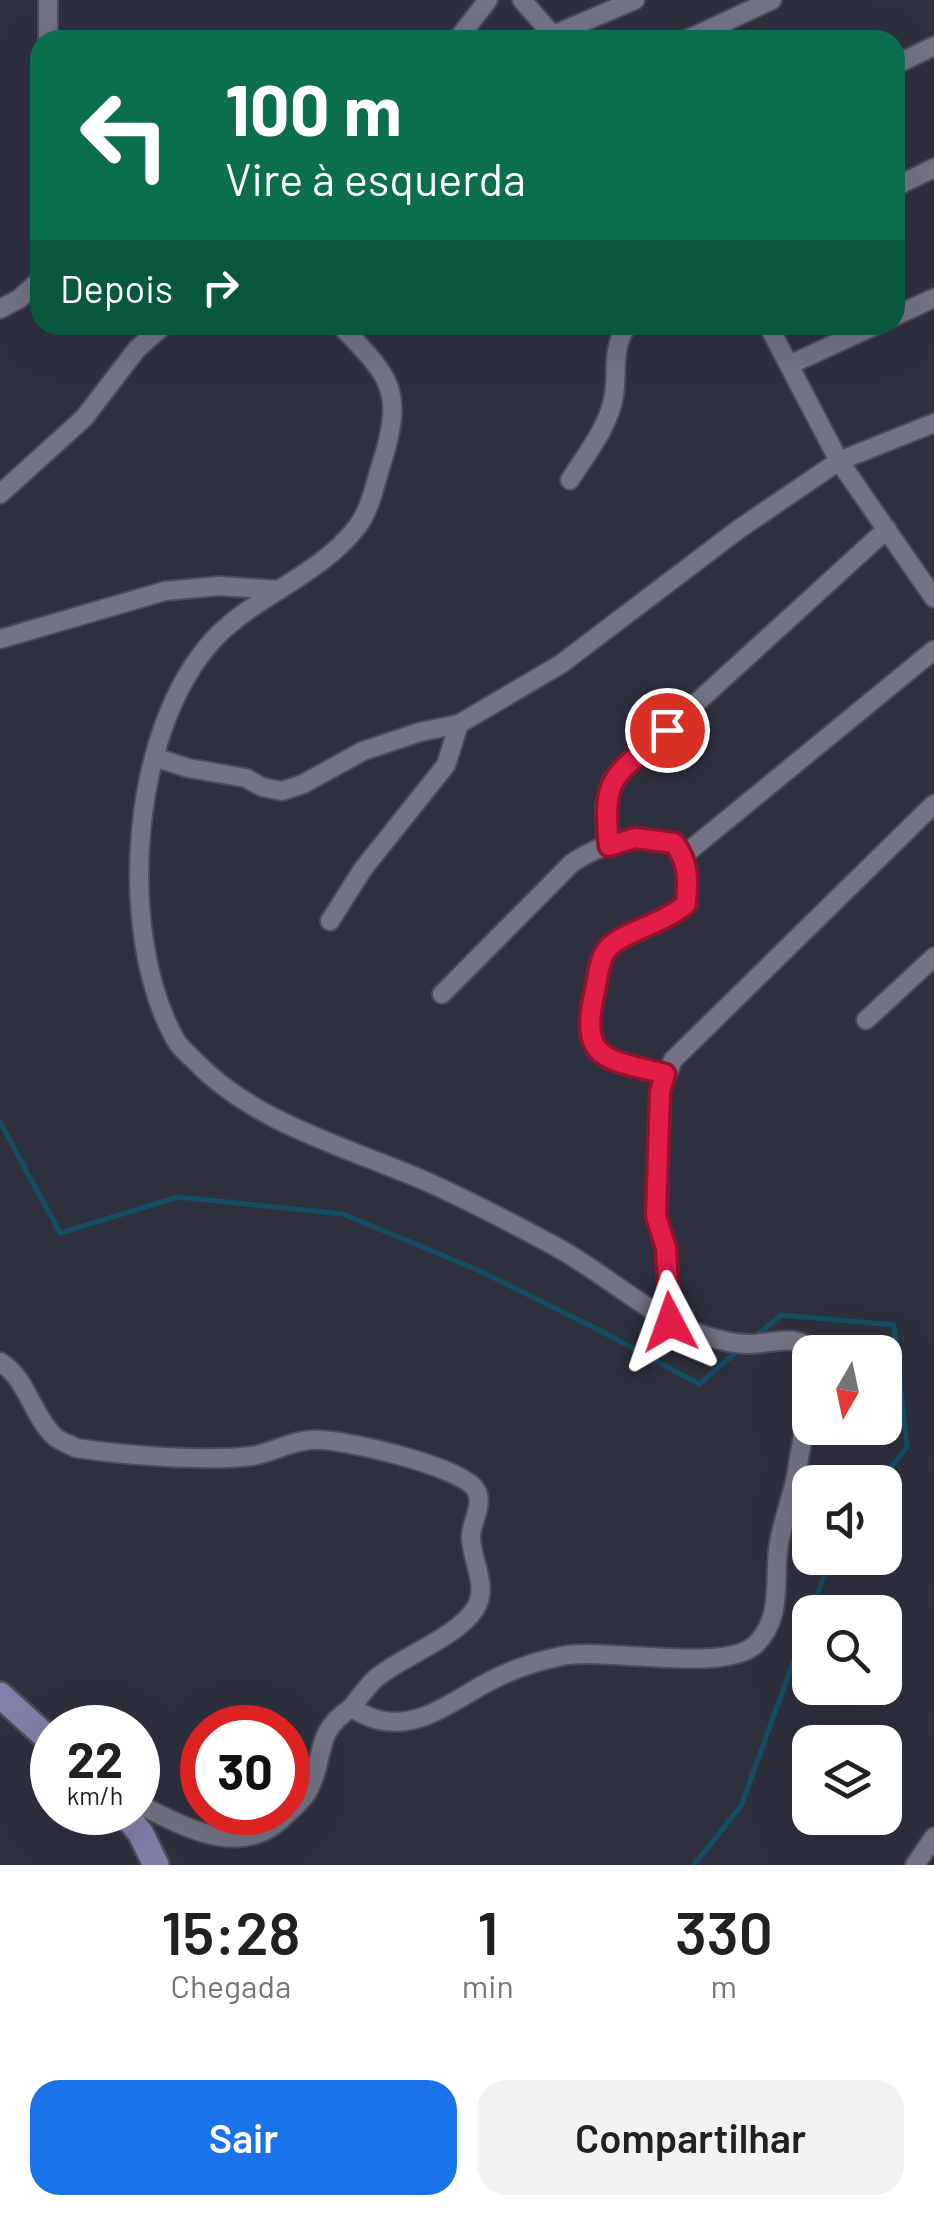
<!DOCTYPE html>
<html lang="pt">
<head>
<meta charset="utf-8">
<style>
  :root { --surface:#fff; --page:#f2f2f2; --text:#202124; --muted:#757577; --accent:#1a73e8 }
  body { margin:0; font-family:Barlow,sans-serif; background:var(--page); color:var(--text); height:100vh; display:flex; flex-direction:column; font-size:38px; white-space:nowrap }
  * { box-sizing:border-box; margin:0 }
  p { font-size:32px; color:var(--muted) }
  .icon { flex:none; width:55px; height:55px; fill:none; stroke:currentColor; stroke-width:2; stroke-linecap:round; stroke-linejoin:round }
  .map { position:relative; height:1865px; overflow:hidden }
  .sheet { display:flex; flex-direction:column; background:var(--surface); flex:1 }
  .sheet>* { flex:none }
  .top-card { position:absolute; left:30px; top:30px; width:875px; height:305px; border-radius:30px; box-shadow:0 10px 40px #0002; background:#0b6e4f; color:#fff; overflow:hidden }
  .needle { width:65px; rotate:189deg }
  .buttons { position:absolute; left:792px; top:1335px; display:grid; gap:20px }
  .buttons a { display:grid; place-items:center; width:110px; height:110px; border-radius:20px; background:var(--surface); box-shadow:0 10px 40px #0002; font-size:50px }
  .speed { position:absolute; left:30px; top:1705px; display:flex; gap:20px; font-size:50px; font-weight:700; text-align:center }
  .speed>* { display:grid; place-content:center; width:130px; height:130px; border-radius:50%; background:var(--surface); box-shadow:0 10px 40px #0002; line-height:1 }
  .speed small { font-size:25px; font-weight:400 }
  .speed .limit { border:15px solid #d22; background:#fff; color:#111 }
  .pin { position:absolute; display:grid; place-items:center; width:85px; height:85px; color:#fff; margin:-42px; border:5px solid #fff; border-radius:50%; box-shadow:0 2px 10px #0007 }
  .me { position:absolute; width:110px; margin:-55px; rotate:356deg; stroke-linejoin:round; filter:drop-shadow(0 0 8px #0008) }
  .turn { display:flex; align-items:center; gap:35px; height:210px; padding:0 30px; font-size:45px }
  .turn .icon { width:130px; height:130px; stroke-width:2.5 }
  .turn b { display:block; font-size:70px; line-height:85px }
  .then { display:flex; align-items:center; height:95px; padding:0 30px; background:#0003; gap:20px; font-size:38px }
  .eta { display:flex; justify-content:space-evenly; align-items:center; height:170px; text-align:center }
  .eta b { font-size:60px; font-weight:600; line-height:70px }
  .button { display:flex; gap:20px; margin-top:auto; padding:20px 30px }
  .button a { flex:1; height:115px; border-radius:30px; background:var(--accent); color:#fff; font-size:40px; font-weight:600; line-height:115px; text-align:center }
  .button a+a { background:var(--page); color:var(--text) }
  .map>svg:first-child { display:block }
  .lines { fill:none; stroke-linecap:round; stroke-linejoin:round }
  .stream { stroke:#144e63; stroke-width:5 }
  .street-casing { stroke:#4b4c58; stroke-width:22 }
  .secondary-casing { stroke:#4b4c58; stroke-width:30 }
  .street { stroke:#727384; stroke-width:18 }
  .secondary { stroke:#8080a7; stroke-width:25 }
  .route-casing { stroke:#92132f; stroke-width:25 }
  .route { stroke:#e11d48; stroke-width:18 }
</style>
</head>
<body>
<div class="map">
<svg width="934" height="1865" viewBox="0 0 934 1865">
  <rect width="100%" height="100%" fill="#2f303e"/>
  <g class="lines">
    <g class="stream">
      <path d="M0 1122 60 1233 178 1197 343 1214 478 1270 601 1331 699 1384 741 1348"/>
      <path d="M754 1338 781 1315 894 1325 907 1447 879 1482"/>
      <path d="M811 1612 830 1558"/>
      <path d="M694 1865 741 1806 810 1616"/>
    </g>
    <defs>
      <g id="street">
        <path d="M48 0V40"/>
        <path d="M522 0 557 40"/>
        <path d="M553 35 635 0"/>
        <path d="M457 40 488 0"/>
        <path d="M686 40 772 0"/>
        <path d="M895 65 934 46"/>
        <path d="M895 187 934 168"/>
        <path d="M0 309 19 299 40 280"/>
        <path d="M895 316 934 298"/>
        <path d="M340 325C389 376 405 389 382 462 375 483 371 509 357 527 320 575 256 595 215 638 130 728 116 932 175 1039 179 1047 189 1055 196 1062 255 1123 346 1147 423 1180 466 1199 508 1221 549 1243 602 1270 646 1315 703 1335 718 1340 734 1344 749 1344 773 1344 797 1332 815 1352"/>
        <path d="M768 325 839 461 934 598"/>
        <path d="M789 365 876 325"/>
        <path d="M570 480C586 454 609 427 614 395 618 368 611 351 627 325"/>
        <path d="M0 494 84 418 137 349 164 325"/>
        <path d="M0 639 165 591 219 586 279 590"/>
        <path d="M154 757 188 768 246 778 262 787 282 791 303 784 363 751 420 732 459 724 561 664 739 529 839 461 934 423"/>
        <path d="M609 846 605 806 612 780 887 529"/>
        <path d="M684 855 934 650"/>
        <path d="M330 921 363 869 446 765 459 724"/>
        <path d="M442 994 572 863C603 842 639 834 675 843 689 862 688 881 686 904 664 924 631 928 610 946 599 956 598 977 595 991 578 1061 607 1059 665 1074"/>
        <path d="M866 1020 934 957"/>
        <path d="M671 1321 666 1248 656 1216 660 1092 673 1060 934 804"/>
        <path d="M0 1362C27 1378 32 1415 54 1436 59 1441 69 1444 76 1448 122 1455 206 1462 252 1456 272 1453 290 1441 311 1440 338 1437 464 1467 476 1490 484 1504 472 1521 471 1535 470 1559 490 1586 475 1609 456 1638 400 1657 375 1679 366 1688 358 1699 351 1708"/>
        <path d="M138 1804C186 1827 243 1862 288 1813 295 1806 305 1798 309 1789 326 1756 313 1733 351 1708 359 1712 369 1718 379 1720 420 1730 457 1698 490 1681 513 1669 537 1661 562 1656 608 1647 726 1674 756 1644 784 1616 773 1578 779 1543 783 1521 791 1499 796 1477 800 1452 804 1427 810 1402"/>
        <path d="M915 1865 934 1837"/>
      </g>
      <g id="secondary">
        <path d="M0 1695 52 1742"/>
        <path d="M124 1812 141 1834 156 1865"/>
      </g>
    </defs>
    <use href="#street" class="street-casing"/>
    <use href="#secondary" class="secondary-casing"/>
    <use href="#street" class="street"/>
    <use href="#secondary" class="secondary"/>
  </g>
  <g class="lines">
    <defs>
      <path id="route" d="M667 730C616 777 601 772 609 846L635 838 674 843C689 862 688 881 686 904 663 924 630 929 610 946 599 956 598 977 595 991 578 1062 607 1059 665 1074L660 1092 656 1216 666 1248 670 1322"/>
    </defs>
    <use href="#route" class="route-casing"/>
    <use href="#route" class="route"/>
  </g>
</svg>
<div class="buttons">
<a><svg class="needle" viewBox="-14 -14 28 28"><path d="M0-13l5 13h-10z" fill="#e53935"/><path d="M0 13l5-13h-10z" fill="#757577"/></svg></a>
<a><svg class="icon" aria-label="sound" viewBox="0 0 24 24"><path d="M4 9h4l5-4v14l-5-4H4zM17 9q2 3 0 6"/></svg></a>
<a><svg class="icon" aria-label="search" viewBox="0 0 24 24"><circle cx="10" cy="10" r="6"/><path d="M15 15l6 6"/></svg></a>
<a><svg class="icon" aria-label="layers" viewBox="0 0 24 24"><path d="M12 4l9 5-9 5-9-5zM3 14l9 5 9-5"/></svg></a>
</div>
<div class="speed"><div>22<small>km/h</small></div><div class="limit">30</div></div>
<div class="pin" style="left:667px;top:730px;background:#d93025"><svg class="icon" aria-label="arrive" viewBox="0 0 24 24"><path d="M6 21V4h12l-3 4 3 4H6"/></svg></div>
<svg class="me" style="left:670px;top:1322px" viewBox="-20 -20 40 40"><path d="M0-17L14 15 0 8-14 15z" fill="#e11d48" stroke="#fff" stroke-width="4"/></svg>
<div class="top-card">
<div class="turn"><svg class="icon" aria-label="left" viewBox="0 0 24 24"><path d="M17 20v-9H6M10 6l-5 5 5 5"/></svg><div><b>100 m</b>Vire à esquerda</div></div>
<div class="then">Depois<svg class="icon" aria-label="right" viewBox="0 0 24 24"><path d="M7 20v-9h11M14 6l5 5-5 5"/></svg></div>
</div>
</div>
<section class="sheet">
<div class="eta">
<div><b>15:28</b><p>Chegada</p></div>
<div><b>1</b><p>min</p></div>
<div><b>330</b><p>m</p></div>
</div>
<div class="button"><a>Sair</a><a>Compartilhar</a></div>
</section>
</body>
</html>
